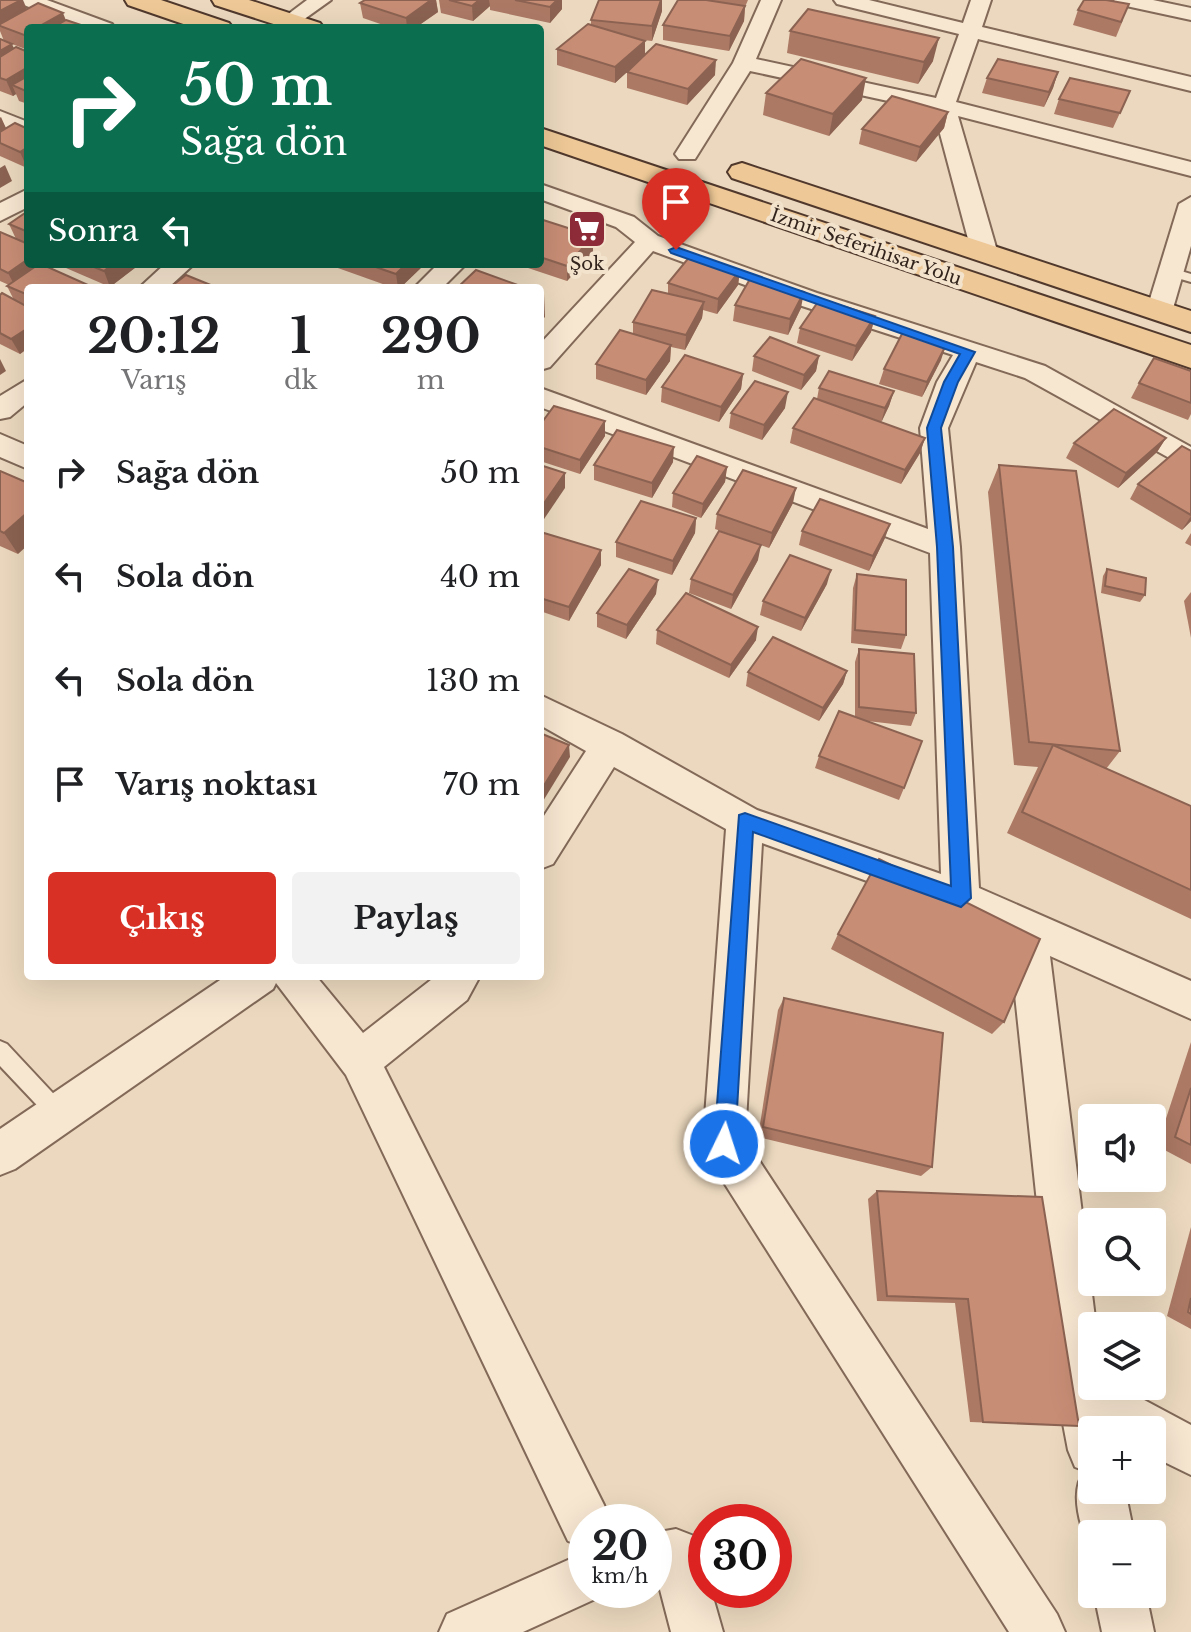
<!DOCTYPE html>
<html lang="tr">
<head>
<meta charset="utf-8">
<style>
  :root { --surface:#fff; --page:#f2f2f2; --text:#202124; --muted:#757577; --accent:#d93025 }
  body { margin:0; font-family:"Libre Baskerville",serif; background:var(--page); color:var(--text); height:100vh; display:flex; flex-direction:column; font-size:30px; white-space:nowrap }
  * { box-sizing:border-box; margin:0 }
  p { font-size:26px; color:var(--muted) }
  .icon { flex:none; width:44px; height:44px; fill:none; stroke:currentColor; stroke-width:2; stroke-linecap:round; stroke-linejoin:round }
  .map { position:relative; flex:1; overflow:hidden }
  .side { position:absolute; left:24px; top:284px; width:520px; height:696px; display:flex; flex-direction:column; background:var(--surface); border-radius:8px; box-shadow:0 8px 32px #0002 }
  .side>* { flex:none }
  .top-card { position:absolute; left:24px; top:24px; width:520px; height:244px; border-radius:8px; box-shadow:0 8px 32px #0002; background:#0b6e4f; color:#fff; overflow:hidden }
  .tools { position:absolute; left:1078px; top:1104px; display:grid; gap:16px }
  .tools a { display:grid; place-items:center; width:88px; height:88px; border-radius:8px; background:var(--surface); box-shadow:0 8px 32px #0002; font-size:40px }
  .speed { position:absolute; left:568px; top:1504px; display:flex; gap:16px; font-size:40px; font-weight:700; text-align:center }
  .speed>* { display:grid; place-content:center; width:104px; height:104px; border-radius:50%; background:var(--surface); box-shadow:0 8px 32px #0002; line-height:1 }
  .speed small { font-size:20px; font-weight:400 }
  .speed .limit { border:12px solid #d22; background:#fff; color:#111 }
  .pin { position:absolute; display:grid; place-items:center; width:68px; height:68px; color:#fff; margin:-82px -34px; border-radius:50% 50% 50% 0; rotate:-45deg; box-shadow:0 0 8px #0007 }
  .pin .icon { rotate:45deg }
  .me { position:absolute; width:88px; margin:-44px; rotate:4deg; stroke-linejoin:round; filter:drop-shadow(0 0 6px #0008) }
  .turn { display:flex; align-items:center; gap:28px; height:168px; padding:0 24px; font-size:36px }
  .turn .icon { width:104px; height:104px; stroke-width:2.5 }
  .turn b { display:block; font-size:56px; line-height:68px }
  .then { display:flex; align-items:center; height:76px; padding:0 24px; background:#0003; gap:16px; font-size:30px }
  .eta { display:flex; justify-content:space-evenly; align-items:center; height:136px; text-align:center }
  .eta b { font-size:48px; font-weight:700; line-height:56px }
  .primary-button { display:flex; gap:16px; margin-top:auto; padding:16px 24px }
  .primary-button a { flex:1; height:92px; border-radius:8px; background:var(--accent); color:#fff; font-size:32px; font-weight:700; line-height:92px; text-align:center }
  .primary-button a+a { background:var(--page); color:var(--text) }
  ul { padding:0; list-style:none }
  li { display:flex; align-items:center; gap:24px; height:104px; padding:0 24px }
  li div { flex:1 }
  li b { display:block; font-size:30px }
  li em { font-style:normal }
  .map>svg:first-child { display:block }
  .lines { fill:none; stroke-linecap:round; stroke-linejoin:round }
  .lane-casing { stroke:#826958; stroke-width:4 }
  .street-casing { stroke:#826958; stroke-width:4 }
  .primary-casing { stroke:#50382c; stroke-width:4 }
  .lane { fill:#f7e6d0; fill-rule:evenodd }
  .street { fill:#f7e6d0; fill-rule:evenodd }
  .primary { fill:#eec896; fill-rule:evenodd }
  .wall { fill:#ac7965 }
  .shaded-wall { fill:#8c6352 }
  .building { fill:#c88d75; stroke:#8c6352; stroke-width:2 }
  .route { fill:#1a73e8; stroke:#114b97; stroke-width:2 }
  .labels { text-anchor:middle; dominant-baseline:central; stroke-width:8; stroke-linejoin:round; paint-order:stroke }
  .far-street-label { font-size:18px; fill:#32241c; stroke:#f3e3cd }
  .far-poi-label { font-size:18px; fill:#32241c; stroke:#f3e3cd }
</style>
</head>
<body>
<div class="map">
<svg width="1191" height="1632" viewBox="0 0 1191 1632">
  <rect width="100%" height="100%" fill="#ebd8be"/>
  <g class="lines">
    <defs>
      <g id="lane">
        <path d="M1171 268 1191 274V282L1167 275 1165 272Z"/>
        <path d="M0 1041 7 1044 64 1105 67 1112 64 1119 57 1122 50 1119 0 1066Z"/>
      </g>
      <g id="street">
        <path d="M18 0H47L112 24 115 28H86L21 4Z"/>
        <path d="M307 0H331L296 25H282L279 21Z"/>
        <path d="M761 0H781L756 59 936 98 959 34 837 4 834 0H869L963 23 971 0H991L982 27 1191 77V91L978 39 956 102 1191 162V176L958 116 998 254 985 262 972 254 934 111 750 71 695 159H679L675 154 733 63Z"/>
        <path d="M1114 0H1153L1191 8V20L1117 4Z"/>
        <path d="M0 111 28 122V137L0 126Z"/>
        <path d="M540 184 634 217 658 236 817 293 1045 366 1191 447V470L1025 378 976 362 948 428 960 547 979 888 1191 981V1019L1050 956 1096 1326H1092V1386H1118L1191 1425V1475L1152 1456V1430H1092V1490H1125L1134 1534H1092V1552C1081 1531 1068 1491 1085 1471L1075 1467 1068 1450 1057 1392 1009 938 950 911 762 843 745 1139 1057 1614 1065 1632H1009L709 1159 703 1144 726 829 614 767 553 864 540 869V822L586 751 540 725V695L622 734 757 810 941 874 930 553 540 407V388L928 529 920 428 937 382 953 355 799 305 653 251 550 367 540 370V344L635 242 616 227 540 199Z"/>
        <path d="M28 189V207L0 221V203Z"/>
        <path d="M1191 197V246L1172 312 1168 318H1150L1146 312 1179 204Z"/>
        <path d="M165 264H194L168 288H139Z"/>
        <path d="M438 264H466L442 288H414Z"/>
        <path d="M28 379V402L10 417 0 419V396Z"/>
        <path d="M0 434 28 446V469L0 457Z"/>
        <path d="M226 976H316L363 1033 436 976H480L467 1000 384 1067 604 1505 610 1522H586V1548L568 1541 346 1075 276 983 273 989 15 1169 0 1175V1129Z"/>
        <path d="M676 1529 694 1536 706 1571V1590H711L723 1632H671L658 1582 654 1583V1533Z"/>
        <path d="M586 1552V1590H606L604 1595 523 1632H439L447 1614Z"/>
        <path d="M1094 1594H1146L1154 1632H1102Z"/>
      </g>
      <g id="primary">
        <path d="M125 0H161L229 23 233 28H195L128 5Z"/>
        <path d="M212 0H249L320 23 324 28H286L215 5Z"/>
        <path d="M540 128 1191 345V368L540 145Z"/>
        <path d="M742 163 1191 311V332L732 178 728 172 732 166Z"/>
      </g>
    </defs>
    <use href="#lane" class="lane-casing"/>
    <use href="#street" class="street-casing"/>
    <use href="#primary" class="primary-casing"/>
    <use href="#lane" class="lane"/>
    <use href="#street" class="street"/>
    <use href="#primary" class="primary"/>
  </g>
  <g class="wall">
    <path d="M0 0 28 28V50L4 41 0 31Z"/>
    <path d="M365 0H436L438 12 415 28H392L363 18 360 3Z"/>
    <path d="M439 0H562V9L550 23 490 10V6L473 21 441 13Z"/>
    <path d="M599 0H662V11L652 41 643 40 645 55 715 75 687 105 627 88V72L629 70 615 83 557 65V49L591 25V20Z"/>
    <path d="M710 0H748L745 7 744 21 729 51 663 40V25Z"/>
    <path d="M1078 10 1123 20 1116 37 1073 25Z"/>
    <path d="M790 31 933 61 918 84 787 53Z"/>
    <path d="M0 39 14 48 28 52V104L19 101 16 94 13 96 0 91Z"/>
    <path d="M1058 72 1053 88 1044 107 982 93 987 78Z"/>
    <path d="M1130 91 1113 128 1054 114 1059 99Z"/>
    <path d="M766 93 862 100 829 136 763 115Z"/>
    <path d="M948 112 944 128 916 162 859 144 862 129Z"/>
    <path d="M0 117 6 128 28 129 27 168 0 156Z"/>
    <path d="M28 211V264H48V265L28 288V348L20 354 0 344V295L14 300 7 286 9 285 0 281V232L16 239 9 224Z"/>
    <path d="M540 219 593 236V252L567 281 516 264H540Z"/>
    <path d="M64 264H140L110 287 66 268Z"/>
    <path d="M335 264H425L400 288H394L335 267Z"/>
    <path d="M740 270 738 285 717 314 703 310 702 318 685 350 671 347 670 361 646 395 596 379V364L633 334V322L668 294V283Z"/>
    <path d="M735 305 801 308 788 335 733 321Z"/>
    <path d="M875 316 871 332 852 361 797 343 800 328Z"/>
    <path d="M754 356H819L816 371 801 390 752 371Z"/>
    <path d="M941 360 922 397 879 384 884 369Z"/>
    <path d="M1191 371V414L1188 420 1131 398 1139 383Z"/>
    <path d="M743 374 741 389 719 422 661 402 662 387Z"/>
    <path d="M819 388 894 391 889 406 881 422 925 438 920 453 901 484 790 443 793 428 817 399Z"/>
    <path d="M785 408 762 440 729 428 731 413Z"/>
    <path d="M540 425 605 436 580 474 540 461Z"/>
    <path d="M1166 438 1157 452 1118 488 1066 458 1074 443Z"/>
    <path d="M1191 451V521L1182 530 1130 499 1138 484Z"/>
    <path d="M673 462 652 498 594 480V465Z"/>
    <path d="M999 465 1120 751 1106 769 1191 806V919L1007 833 1038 767 1014 765 988 492Z"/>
    <path d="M727 467 725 482 701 518 672 507 673 493Z"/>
    <path d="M0 471 18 554 0 546Z"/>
    <path d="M793 503 769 548 715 529 717 514Z"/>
    <path d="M696 518 695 533 672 575 616 557V542Z"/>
    <path d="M802 531 885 538 869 571 799 545Z"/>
    <path d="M1191 533V546L1185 543Z"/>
    <path d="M540 539 601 565 569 621 540 611Z"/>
    <path d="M758 560 731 609 689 593 691 579Z"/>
    <path d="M1107 569 1145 595 1140 602 1101 593 1103 576Z"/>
    <path d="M857 574 906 635 901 649 851 643 853 588Z"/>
    <path d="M827 584 801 631 760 615 763 601Z"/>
    <path d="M1191 592V638L1184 601Z"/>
    <path d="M656 594 626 639 597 627V613Z"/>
    <path d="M657 630 756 640 729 678 656 644Z"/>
    <path d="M859 649 916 713 911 726 867 721 904 788 899 800 815 768 819 756 855 717V662Z"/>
    <path d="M847 671 843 684 819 721 746 686 748 672Z"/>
    <path d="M838 934 1004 1022 992 1034 831 949Z"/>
    <path d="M784 998 932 1167 921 1176 758 1137 778 1010Z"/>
    <path d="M1191 1042V1164L1157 1146Z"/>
    <path d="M877 1191 1079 1426 970 1422 955 1303 877 1301 868 1199Z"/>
    <path d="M1191 1227V1329L1167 1316Z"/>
  </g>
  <g class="shaded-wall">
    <path d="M21 0H23L29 14 0 26V11Z"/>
    <path d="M431 0H436L438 12 415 28H407L406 18Z"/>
    <path d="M479 0H489L490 6 473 21 472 6Z"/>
    <path d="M557 0H562V9L550 23V7Z"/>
    <path d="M661 0H662V11L652 41V26Z"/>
    <path d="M745 6 744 21 729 51 730 36Z"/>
    <path d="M63 13 69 28H36Z"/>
    <path d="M28 33V46L24 35Z"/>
    <path d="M939 38 933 61 918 84 924 62Z"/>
    <path d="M645 41V56L615 83V67Z"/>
    <path d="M12 44 19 60 0 70V51Z"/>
    <path d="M716 60 715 75 687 105 688 89Z"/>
    <path d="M28 67V86L12 85 16 94 13 96 6 80Z"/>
    <path d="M1058 72 1053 88 1044 107 1049 92Z"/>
    <path d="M866 78 862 100 829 136 833 114Z"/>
    <path d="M948 112 944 128 916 162 920 147Z"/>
    <path d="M1 117 8 133 0 138V118Z"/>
    <path d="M28 147V167L27 168 20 152Z"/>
    <path d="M5 165 12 181 0 188V168Z"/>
    <path d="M593 236V252L567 281V266Z"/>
    <path d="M28 259V264H48V265L16 288 8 273Z"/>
    <path d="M113 264H140L110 287 104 271Z"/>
    <path d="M406 264H425L400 288H398L396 274Z"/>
    <path d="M740 270 738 285 717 314 718 299Z"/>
    <path d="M804 292 801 308 788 335 790 319Z"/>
    <path d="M544 294 545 317 540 322V298Z"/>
    <path d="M704 302 702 318 685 350 686 335Z"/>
    <path d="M875 316 871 332 852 361 856 346Z"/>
    <path d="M28 328V348L20 354 11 339Z"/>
    <path d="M671 345 670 361 646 395V380Z"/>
    <path d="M946 345 941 360 922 397 927 382Z"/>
    <path d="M819 356 816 371 801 390 804 375Z"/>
    <path d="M0 359 6 371 0 375Z"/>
    <path d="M743 374 741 389 719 422 721 407Z"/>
    <path d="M894 391 889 406 881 423 885 408Z"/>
    <path d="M788 392 785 408 762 440 764 425Z"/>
    <path d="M605 421V436L580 474V460Z"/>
    <path d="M925 438 920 453 901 484 905 470Z"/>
    <path d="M1166 438 1157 452 1118 488 1126 473Z"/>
    <path d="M674 447 673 462 652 498V483Z"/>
    <path d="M727 467 725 482 701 518 703 504Z"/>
    <path d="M565 473V488L540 525V509Z"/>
    <path d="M796 488 793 503 769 548 772 533Z"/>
    <path d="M28 512V545L18 554 4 533Z"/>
    <path d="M1191 516V521L1182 530Z"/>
    <path d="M696 518 695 533 672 575 673 561Z"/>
    <path d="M890 524 885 538 869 571 873 556Z"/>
    <path d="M761 545 758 560 731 609 733 595Z"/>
    <path d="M601 550V565L569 621V607Z"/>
    <path d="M831 570 827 584 801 631 805 618Z"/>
    <path d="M658 580 656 594 626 639 627 625Z"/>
    <path d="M758 627 756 640 729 678 731 665Z"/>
    <path d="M847 671 843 684 819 721 823 708Z"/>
    <path d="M569 745 570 757 540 806V792Z"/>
  </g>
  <g class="building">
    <path d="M0 0H21L0 11Z"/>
    <path d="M365 0H431L406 18 360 3Z"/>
    <path d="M449 0H479L472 6Z"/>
    <path d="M515 0H557L550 7Z"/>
    <path d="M599 0H661L652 26 591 20Z"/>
    <path d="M678 0H706L745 6 730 36 663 25Z"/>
    <path d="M1084 0H1106L1129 4 1121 22 1078 10Z"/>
    <path d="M38 3 63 13 36 28H28V33L24 35 0 26V24Z"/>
    <path d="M808 9 939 38 924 62 790 31Z"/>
    <path d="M66 20 90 28H52Z"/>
    <path d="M588 24 645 41 615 67 557 49Z"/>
    <path d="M0 39 12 44 0 51Z"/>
    <path d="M656 44 716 60 688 89 627 72Z"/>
    <path d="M16 47 28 52V67L6 80 0 78V57Z"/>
    <path d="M801 59 866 78 833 114 766 93Z"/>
    <path d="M998 59 1058 72 1049 92 987 78Z"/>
    <path d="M28 76V92L12 85Z"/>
    <path d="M1070 78 1130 91 1120 113 1059 99Z"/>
    <path d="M892 96 948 112 920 147 862 129Z"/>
    <path d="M15 123 28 129V147L20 152 0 143V132Z"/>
    <path d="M28 211V232L9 224Z"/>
    <path d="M540 219 593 236 567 266 540 257Z"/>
    <path d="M0 232 28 244V259L8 273 0 269Z"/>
    <path d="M691 255 740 270 718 299 668 283Z"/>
    <path d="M39 264H41L88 285 84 288H28V295L7 286Z"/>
    <path d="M87 264H113L104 271Z"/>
    <path d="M367 264H406L396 274Z"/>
    <path d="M476 270 526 288H457Z"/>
    <path d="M186 275 218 288H169Z"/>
    <path d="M750 279 804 292 790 319 735 305Z"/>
    <path d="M652 290 704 302 686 335 633 322Z"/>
    <path d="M2 293 28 307V328L11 339 0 333V295Z"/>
    <path d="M820 299 875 316 856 346 800 328Z"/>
    <path d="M620 330 671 345 646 380 596 364Z"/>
    <path d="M903 332 946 345 927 382 884 369Z"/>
    <path d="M770 337 819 356 804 375 754 356Z"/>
    <path d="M685 355 743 374 721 407 662 387Z"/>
    <path d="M1154 358 1191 371V403L1139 383Z"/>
    <path d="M829 371 894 391 885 408 819 388Z"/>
    <path d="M755 381 788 392 764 425 731 413Z"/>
    <path d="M814 398 925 438 905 470 793 428Z"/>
    <path d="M554 406 605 421 580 460 540 447V425Z"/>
    <path d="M1114 409 1166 438 1126 473 1074 443Z"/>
    <path d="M617 430 674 447 652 483 594 465Z"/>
    <path d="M1182 446 1191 451V515L1138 484Z"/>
    <path d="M697 456 727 467 703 504 673 493Z"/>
    <path d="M540 465 565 473 540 509Z"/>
    <path d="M999 465 1076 471 1120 751 1029 742Z"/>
    <path d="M743 470 796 488 772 533 717 514Z"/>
    <path d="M0 471 28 483V512L4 533 0 531Z"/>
    <path d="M820 499 890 524 873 556 802 531Z"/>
    <path d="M641 501 696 518 673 561 616 542Z"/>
    <path d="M719 531 761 545 733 595 691 579Z"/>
    <path d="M544 533 601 550 569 607 540 598V539Z"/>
    <path d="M790 555 831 570 805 618 763 601Z"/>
    <path d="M629 569 658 580 627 625 597 613Z"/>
    <path d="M1107 569 1146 578 1145 595 1105 586Z"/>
    <path d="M857 574 906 580V635L855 630Z"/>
    <path d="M686 593 758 627 731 665 657 630Z"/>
    <path d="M773 637 847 671 823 708 748 672Z"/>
    <path d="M859 649 914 654 916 713 859 707Z"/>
    <path d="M839 711 922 741 904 788 819 756Z"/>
    <path d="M540 733 569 745 540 792Z"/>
    <path d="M1053 745 1191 806V890L1022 812Z"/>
    <path d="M879 859 1040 939 1004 1022 838 934Z"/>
    <path d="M784 998 943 1033 932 1167 763 1127Z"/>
    <path d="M1191 1088V1145L1175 1137Z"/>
    <path d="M877 1191 1042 1197 1079 1426 983 1422 968 1299 887 1296Z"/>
    <path d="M1191 1298V1314L1188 1312Z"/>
  </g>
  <path class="route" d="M676 247 975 352 958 382 941 428 953 547 971 898 961 907 753 832 735 1144 732 1152 724 1155 717 1152 714 1144 739 815 745 813 951 886 937 547 927 428 944 382 960 354 671 253 669 250Z"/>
  <defs>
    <symbol id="supermarket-square" viewBox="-11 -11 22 22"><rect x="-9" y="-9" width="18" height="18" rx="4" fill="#8e2b38" stroke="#f3e3cd"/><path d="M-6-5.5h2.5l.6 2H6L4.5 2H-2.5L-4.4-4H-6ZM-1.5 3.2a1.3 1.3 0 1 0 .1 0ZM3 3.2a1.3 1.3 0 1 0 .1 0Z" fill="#fff"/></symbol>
  </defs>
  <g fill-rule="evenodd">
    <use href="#supermarket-square" x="565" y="207" width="44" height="44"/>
  </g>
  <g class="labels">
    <g class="far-street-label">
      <text transform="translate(866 247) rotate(19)">İzmir Seferihisar Yolu</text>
    </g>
    <g class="far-poi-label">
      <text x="587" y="264">Şok</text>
    </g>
  </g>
</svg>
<div class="tools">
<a><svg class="icon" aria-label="sound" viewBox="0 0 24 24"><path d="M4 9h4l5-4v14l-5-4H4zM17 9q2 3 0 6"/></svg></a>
<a><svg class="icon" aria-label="search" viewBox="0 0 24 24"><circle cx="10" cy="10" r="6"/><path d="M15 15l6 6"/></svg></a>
<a><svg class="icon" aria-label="layers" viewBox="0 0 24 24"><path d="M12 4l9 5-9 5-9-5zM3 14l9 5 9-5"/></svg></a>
<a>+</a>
<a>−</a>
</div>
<div class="speed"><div>20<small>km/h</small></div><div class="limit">30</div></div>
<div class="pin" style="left:676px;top:250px;background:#d93025"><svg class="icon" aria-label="arrive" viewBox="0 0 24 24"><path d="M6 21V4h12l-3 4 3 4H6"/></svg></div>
<svg class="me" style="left:724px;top:1144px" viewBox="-20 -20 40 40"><circle r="17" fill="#1a73e8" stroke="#fff" stroke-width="3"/><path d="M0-11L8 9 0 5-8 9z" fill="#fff"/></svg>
<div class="top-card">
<div class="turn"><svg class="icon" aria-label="right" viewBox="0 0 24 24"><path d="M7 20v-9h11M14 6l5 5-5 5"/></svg><div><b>50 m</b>Sağa dön</div></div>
<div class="then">Sonra<svg class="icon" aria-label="left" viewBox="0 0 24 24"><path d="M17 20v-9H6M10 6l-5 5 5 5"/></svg></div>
</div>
<section class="side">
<div class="eta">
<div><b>20:12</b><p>Varış</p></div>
<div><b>1</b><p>dk</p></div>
<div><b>290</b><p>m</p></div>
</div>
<ul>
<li><svg class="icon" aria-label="right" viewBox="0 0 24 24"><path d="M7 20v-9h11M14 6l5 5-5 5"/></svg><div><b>Sağa dön</b></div><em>50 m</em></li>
<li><svg class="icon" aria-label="left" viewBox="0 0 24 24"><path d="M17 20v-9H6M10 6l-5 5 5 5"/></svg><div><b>Sola dön</b></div><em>40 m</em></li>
<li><svg class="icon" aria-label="left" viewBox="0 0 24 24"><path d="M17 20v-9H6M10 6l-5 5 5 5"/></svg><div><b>Sola dön</b></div><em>130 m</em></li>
<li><svg class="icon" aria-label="arrive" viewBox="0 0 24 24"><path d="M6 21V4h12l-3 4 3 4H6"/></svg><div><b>Varış noktası</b></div><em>70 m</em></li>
</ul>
<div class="primary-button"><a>Çıkış</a><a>Paylaş</a></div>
</section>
</div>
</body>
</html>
